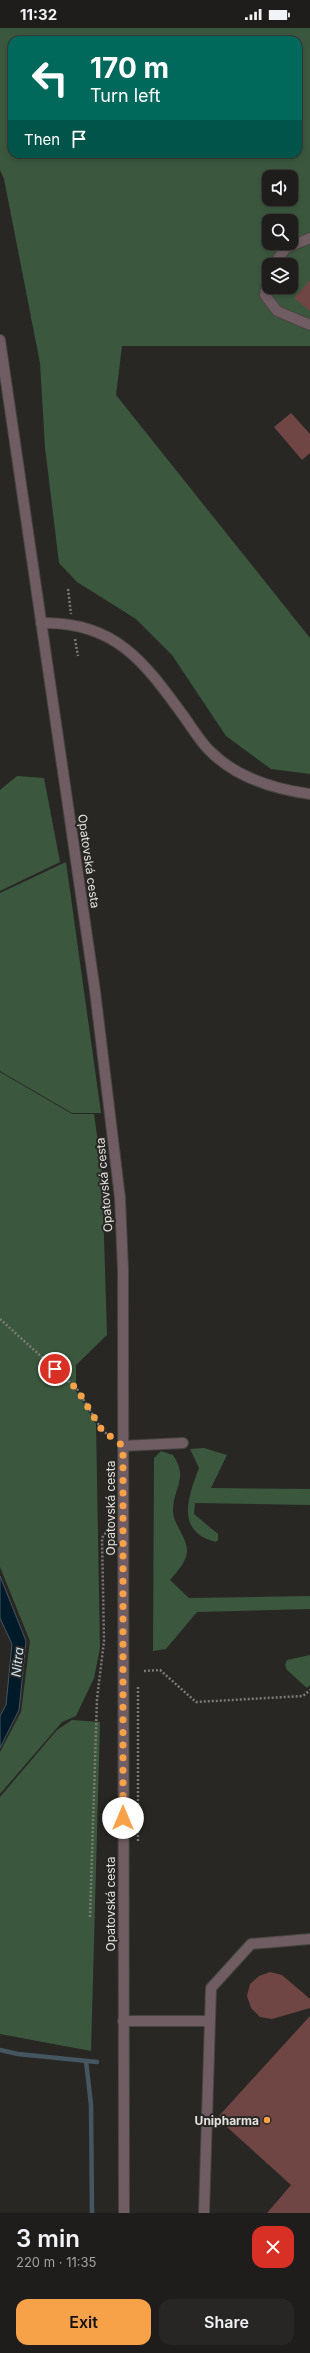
<!DOCTYPE html>
<html lang="en">
<head>
<meta charset="utf-8">
<style>
  :root { --surface:#1f1d1b; --page:#272624; --text:#f1f3f6; --muted:#a1a2a3; --line:#3c3b3a; --accent:#f7a149 }
  body { margin:0; font-family:Inter,sans-serif; background:var(--page); color:var(--text); height:100vh; display:flex; flex-direction:column; font-size:15px; white-space:nowrap }
  * { box-sizing:border-box; margin:0 }
  p { font-size:13px; color:var(--muted) }
  .icon { flex:none; width:22px; height:22px; fill:none; stroke:currentColor; stroke-width:2; stroke-linecap:round; stroke-linejoin:round }
  .map { position:relative; height:2185px; overflow:hidden }
  .side { display:flex; flex-direction:column; background:var(--surface); flex:1 }
  .side>* { flex:none }
  .guide { position:absolute; left:8px; top:8px; width:294px; height:122px; border-radius:12px; box-shadow:0 2px 6px #0003,0 0 0 1px var(--line); background:#00695c; color:#fff; overflow:hidden }
  .tools { position:absolute; left:262px; top:142px; display:grid; gap:8px }
  .tools a { display:grid; place-items:center; width:36px; height:36px; border-radius:8px; background:var(--surface); box-shadow:0 2px 6px #0003,0 0 0 1px var(--line); font-size:20px }
  .pin { position:absolute; display:grid; place-items:center; width:34px; height:34px; color:#fff; margin:-17px; border:2px solid #fff; border-radius:50%; box-shadow:0 1px 4px #0007 }
  .me { position:absolute; width:44px; margin:-22px; rotate:0deg; stroke-linejoin:round; filter:drop-shadow(0 0 3px #0008) }
  .turn { display:flex; align-items:center; gap:14px; height:84px; padding:0 16px; font-size:18px }
  .turn .icon { width:52px; height:52px; stroke-width:2.5 }
  .turn b { display:block; font-size:28px; line-height:34px }
  .then { display:flex; align-items:center; height:38px; padding:0 16px; background:#0003; gap:8px; font-size:15px }
  .round { display:grid; place-items:center; flex:none; width:42px; height:42px; border-radius:12px; background:var(--page) }
  .head { display:flex; align-items:center; justify-content:space-between; height:68px; padding:0 16px }
  h1 { font-size:24px; font-weight:600; line-height:30px }
  .action { display:flex; gap:8px; margin-top:auto; padding:8px 16px }
  .action a { flex:1; height:46px; border-radius:12px; background:var(--accent); color:#111; font-size:16px; font-weight:600; line-height:46px; text-align:center }
  .action a+a { background:var(--page); color:var(--text) }
  .status { display:flex; justify-content:space-between; align-items:center; height:28px; padding:0 20px; background:var(--surface); direction:ltr }
  .status svg { height:11px; fill:currentColor }
  .map>svg:first-child { display:block }
  .green { fill:#3b583e; fill-rule:evenodd }
  .water { fill:#001a2a; stroke:#445660 }
  .lines { fill:none; stroke-linecap:round; stroke-linejoin:round }
  .stream { stroke:#445660; stroke-width:4.5 }
  .building { fill:#704644 }
  .minor-casing { stroke:#474542; stroke-width:12 }
  .path { stroke:#7c7a77; stroke-width:2.5; stroke-dasharray:2 2; stroke-linecap:butt }
  .minor { stroke:#705d63; stroke-width:10 }
  .route { stroke:#f7a149; stroke-width:7; stroke-dasharray:0 12.6 }
  .poi-dot { fill:#f7a149; stroke:#292724; stroke-width:1.5 }
  .labels { text-anchor:middle; dominant-baseline:central; stroke-width:4; stroke-linejoin:round; paint-order:stroke }
  .street-label { font-size:12px; fill:#e3e2df; stroke:#292724 }
  .poi-label { font-size:12px; font-weight:bold; fill:#e3e2df; stroke:#292724; text-anchor:end }
  .water-label { font-size:13px; font-style:italic; fill:#cbe5f5; stroke:#292724 }
</style>
</head>
<body>
<div class="status"><b>11:32</b><svg viewBox="0 0 49 12"><path d="M0 12V9h3v3zM5 12V6h3v6zM10 12V3h3v9zM15 12V0h3v12zM26 1h20v11H26zM47 4h2v5h-2z"/></svg></div>
<div class="map">
<svg width="310" height="2185" viewBox="0 0 310 2185">
  <rect width="100%" height="100%" fill="#292724"/>
  <g class="green">
    <path d="M0 0H310V318H122L116 367 310 610V746L271 741 226 708 172 627 136 591 77 554 59 535 45 419 40 335 4 151 0 142ZM12 12H298V126H12ZM269 149H291V171H269ZM269 193H291V215H269ZM269 237H291V259H269Z"/>
    <path d="M17 748 44 750 60 834 0 863V762Z"/>
    <path d="M66 834 101 1085H72L0 1043V865Z"/>
    <path d="M0 1044 72 1086H94L102 1143 107 1307 76 1337V1363L96 1396 100 1620 94 1650 76 1688 62 1694 0 1766V1724L21 1684 30 1613 0 1539Z"/>
    <path d="M204 1420 227 1427 211 1460 310 1461V1477L195 1475 194 1486 218 1506V1512L216 1514C175 1504 188 1469 199 1440L190 1421Z"/>
    <path d="M161 1423 173 1427C189 1451 173 1459 173 1483 173 1496 188 1510 187 1524 185 1537 177 1543 170 1552L189 1570 310 1568V1581L197 1584 166 1621 153 1623 154 1430Z"/>
    <path d="M310 1627V1657L307 1660 287 1642 285 1637 287 1632Z"/>
    <path d="M72 1692 100 1694 91 2023 0 2006V1769L57 1702Z"/>
  </g>
  <path class="water" d="M0 1548 26 1613 19 1682 0 1720V1688L6 1677 12 1616 0 1590Z"/>
  <g class="lines">
    <g class="stream">
      <path d="M0 2022 18 2026 97 2034"/>
      <path d="M86 2033 91 2077 92 2185"/>
    </g>
  </g>
  <g class="building">
    <path d="M310 252V283L294 270Z"/>
    <path d="M291 385 310 406V425L302 432 274 399Z"/>
    <path d="M270 1944 282 1947 310 1971V1980L272 1991 260 1989 251 1980 247 1968 250 1956 259 1948Z"/>
    <path d="M310 1988V2185H267L291 2157 217 2090Z"/>
  </g>
  <g class="lines">
    <defs>
      <g id="minor">
        <path d="M273 237 286 220 310 210"/>
        <path d="M269 245 265 267 277 283 310 297"/>
        <path d="M0 312 95 963 120 1170 123 1242 124 2185"/>
        <path d="M41 595C116 593 145 635 185 690 193 701 201 715 211 724 237 750 274 761 310 766"/>
        <path d="M123 1418 183 1415"/>
        <path d="M123 1993H210"/>
        <path d="M204 2185 211 1960 251 1916 310 1911"/>
      </g>
    </defs>
    <use href="#minor" class="minor-casing"/>
    <g class="path">
      <path d="M68 561 71 586"/>
      <path d="M75 611 78 628"/>
      <path d="M0 1291 77 1361 102 1402 111 1409"/>
      <path d="M144 1643 160 1642 196 1674 303 1668 310 1662"/>
      <path d="M138 1659V1815"/>
      <path d="M90 1889 97 1671 104 1613 102 1510 109 1500H112"/>
    </g>
    <use href="#minor" class="minor"/>
  </g>
  <g class="lines">
    <path class="route" d="M55 1341 77 1361 102 1402 123 1418V1790"/>
  </g>
  <circle class="poi-dot" cx="267" cy="2092" r="4"/>
  <g class="labels">
    <g class="street-label">
      <text transform="translate(89 833) rotate(82)">Opatovská cesta</text>
      <text transform="translate(104 1157) rotate(-95)">Opatovská cesta</text>
      <text transform="translate(110 1480) rotate(-90)">Opatovská cesta</text>
      <text transform="translate(110 1876) rotate(-90)">Opatovská cesta</text>
    </g>
    <g class="poi-label">
      <text x="259" y="2092">Unipharma</text>
    </g>
    <g class="water-label">
      <text transform="translate(17 1634) rotate(-84)">Nitra</text>
    </g>
  </g>
</svg>
<div class="tools">
<a><svg class="icon" aria-label="sound" viewBox="0 0 24 24"><path d="M4 9h4l5-4v14l-5-4H4zM17 9q2 3 0 6"/></svg></a>
<a><svg class="icon" aria-label="search" viewBox="0 0 24 24"><circle cx="10" cy="10" r="6"/><path d="M15 15l6 6"/></svg></a>
<a><svg class="icon" aria-label="layers" viewBox="0 0 24 24"><path d="M12 4l9 5-9 5-9-5zM3 14l9 5 9-5"/></svg></a>
</div>
<div class="pin" style="left:55px;top:1341px;background:#d93025"><svg class="icon" aria-label="arrive" viewBox="0 0 24 24"><path d="M6 21V4h12l-3 4 3 4H6"/></svg></div>
<svg class="me" style="left:123px;top:1790px" viewBox="-20 -20 40 40"><circle r="19" fill="#fff"/><path d="M0-13L10 11 0 6-10 11z" fill="#f7a149"/></svg>
<div class="guide">
<div class="turn"><svg class="icon" aria-label="left" viewBox="0 0 24 24"><path d="M17 20v-9H6M10 6l-5 5 5 5"/></svg><div><b>170 m</b>Turn left</div></div>
<div class="then">Then<svg class="icon" aria-label="arrive" viewBox="0 0 24 24"><path d="M6 21V4h12l-3 4 3 4H6"/></svg></div>
</div>
</div>
<section class="side">
<div class="head"><div><h1>3 min</h1><p>220 m · 11:35</p></div><a class="round" style="background:#d93025;color:#fff"><svg class="icon" aria-label="close" viewBox="0 0 24 24"><path d="M6 6l12 12M18 6L6 18"/></svg></a></div>
<div class="action"><a>Exit</a><a>Share</a></div>
</section>
</body>
</html>
